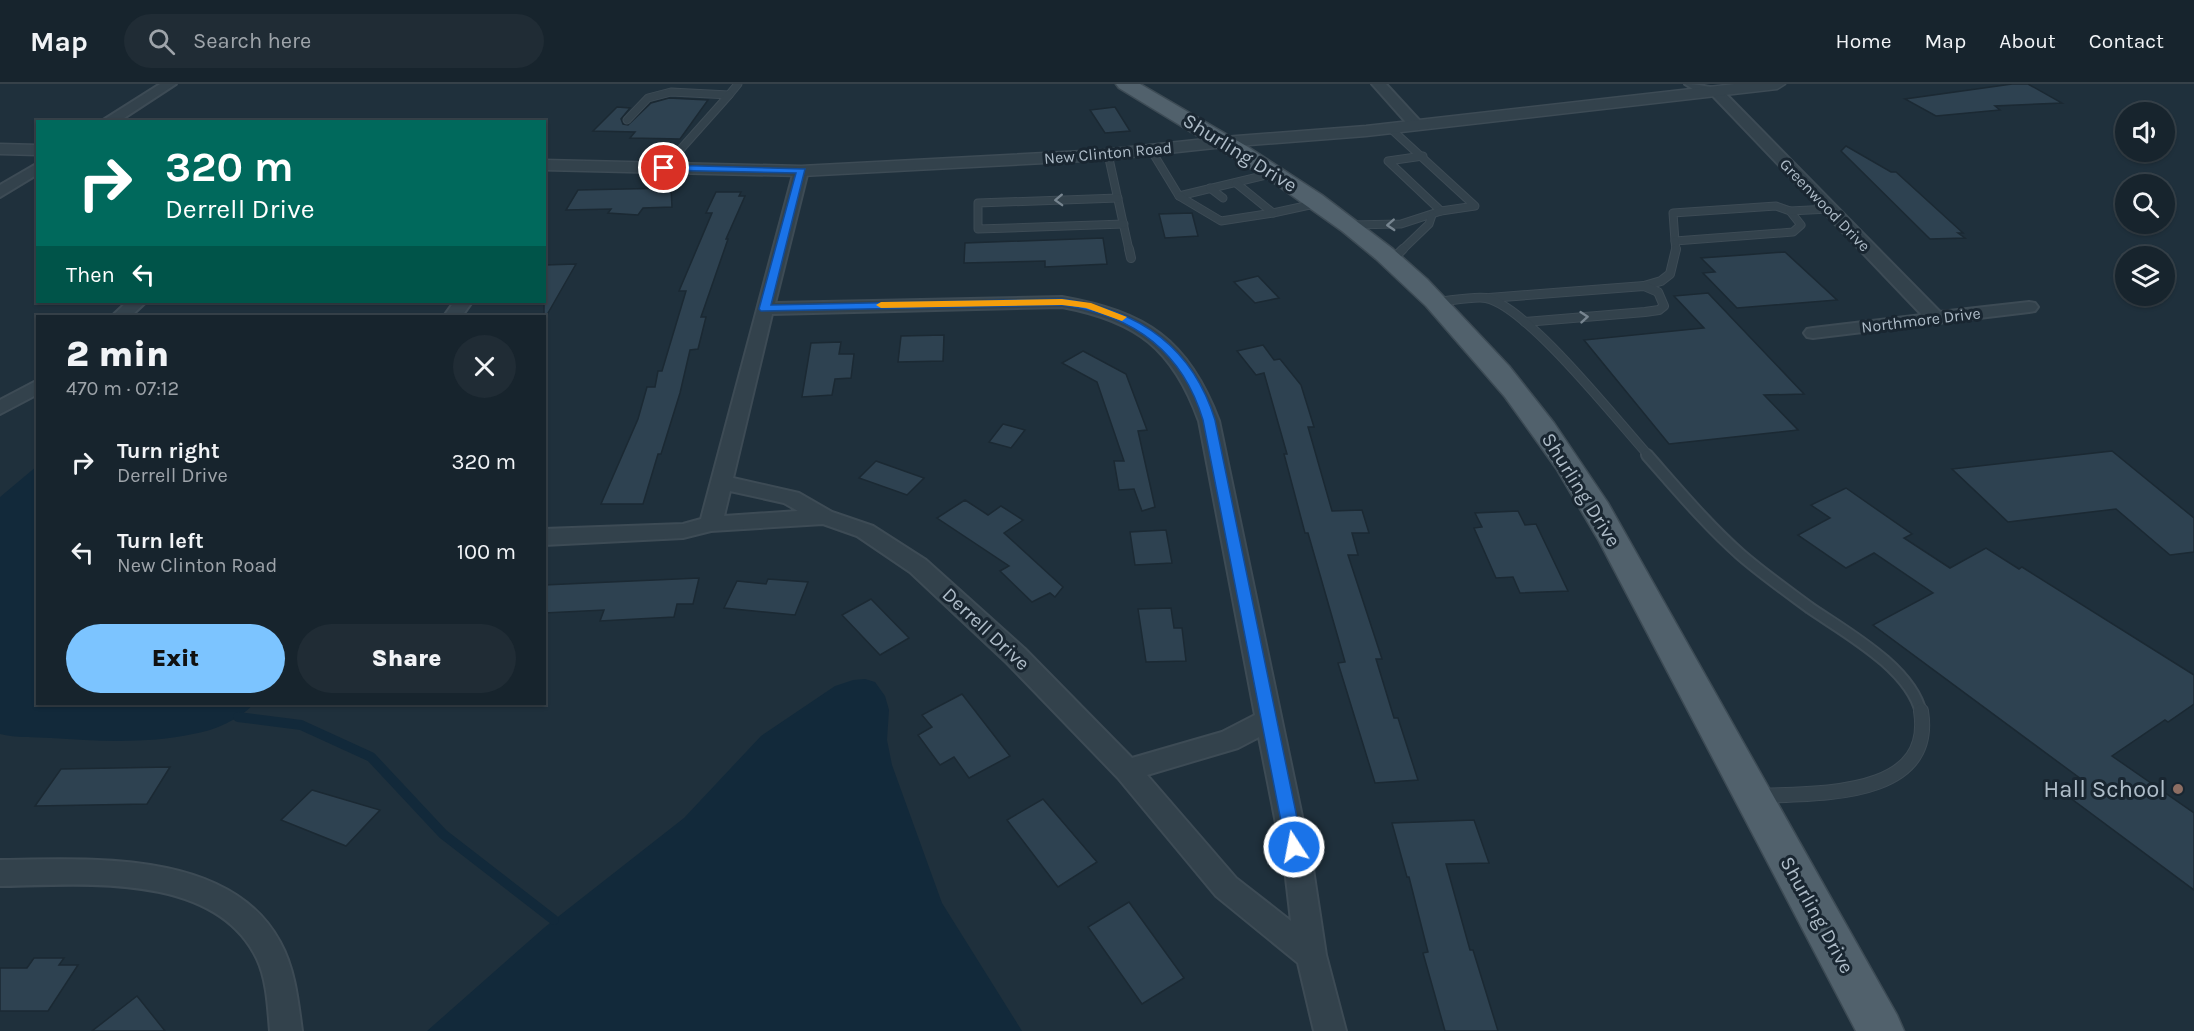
<!DOCTYPE html>
<html lang="en">
<head>
<meta charset="utf-8">
<style>
  :root { --surface:#17242d; --page:#202c35; --text:#f1f3f6; --muted:#9ea4aa; --line:#364149; --accent:#7cc4ff }
  body { margin:0; font-family:Karla,sans-serif; background:var(--page); color:var(--text); height:100vh; display:flex; flex-direction:column; font-size:22px; white-space:nowrap }
  * { box-sizing:border-box; margin:0 }
  p { font-size:20px; color:var(--muted) }
  .icon { flex:none; width:33px; height:33px; fill:none; stroke:currentColor; stroke-width:2; stroke-linecap:round; stroke-linejoin:round }
  .map { position:relative; flex:1; overflow:hidden }
  .side { position:absolute; left:36px; top:231px; width:510px; height:390px; display:flex; flex-direction:column; background:var(--surface); border-radius:0px; box-shadow:0 2px 4px #0004,0 0 0 2px var(--line) }
  .side>* { flex:none }
  .guide { position:absolute; left:36px; top:36px; width:510px; height:183px; border-radius:0px; box-shadow:0 2px 4px #0004,0 0 0 2px var(--line); background:#00695c; color:#fff; overflow:hidden }
  .tools { position:absolute; left:2115px; top:18px; display:grid; gap:12px }
  .tools a { display:grid; place-items:center; width:60px; height:60px; border-radius:50%; background:var(--surface); box-shadow:0 2px 4px #0004,0 0 0 2px var(--line); font-size:30px }
  .pin { position:absolute; display:grid; place-items:center; width:51px; height:51px; color:#fff; margin:-26px; border:3px solid #fff; border-radius:50%; box-shadow:0 2px 6px #0007 }
  .me { position:absolute; width:66px; margin:-33px; rotate:349deg; stroke-linejoin:round; filter:drop-shadow(0 0 4px #0008) }
  .turn { display:flex; align-items:center; gap:21px; height:126px; padding:0 30px; font-size:27px }
  .turn .icon { width:78px; height:78px; stroke-width:2.5 }
  .turn b { display:block; font-size:42px; line-height:51px }
  .then { display:flex; align-items:center; height:57px; padding:0 30px; background:#0003; gap:12px; font-size:22px }
  .round { display:grid; place-items:center; flex:none; width:63px; height:63px; border-radius:32px; background:var(--page) }
  .head { display:flex; align-items:center; justify-content:space-between; height:102px; padding:0 30px }
  h1 { font-size:36px; font-weight:800; line-height:45px }
  .primary-button { display:flex; gap:12px; margin-top:auto; padding:12px 30px }
  .primary-button a { flex:1; height:69px; border-radius:36px; background:var(--accent); color:#111; font-size:24px; font-weight:800; line-height:69px; text-align:center }
  .primary-button a+a { background:var(--page); color:var(--text) }
  ul { padding:0; list-style:none }
  li { display:flex; align-items:center; gap:18px; height:90px; padding:0 30px }
  li div { flex:1 }
  li b { display:block; font-size:22px }
  li em { font-style:normal }
  header { display:flex; align-items:center; gap:36px; box-sizing:border-box; height:84px; padding:0 30px; background:var(--surface); border-bottom:2px solid var(--line) }
  header strong { font-size:28px }
  nav { display:flex; gap:33px; margin-inline-start:auto; font-size:21px }
  .search { width:420px; height:54px; background:var(--page); display:flex; align-items:center; gap:15px; box-sizing:border-box; padding:0 21px; border-radius:33px; color:var(--muted); font-size:22px }
  .map>svg:first-child { display:block }
  .water { fill:#12293a }
  .lines { fill:none; stroke-linecap:round; stroke-linejoin:round }
  .stream { stroke:#12293a; stroke-width:10 }
  .building { fill:#2e4251; stroke:#1b2933; stroke-width:1.5 }
  .service-far3-casing { stroke:#3d4b55; stroke-width:9 }
  .service-far2-casing { stroke:#3d4b55; stroke-width:10 }
  .service-far1-casing { stroke:#3d4b55; stroke-width:14 }
  .service-casing { stroke:#3d4b55; stroke-width:16 }
  .minor-casing { stroke:#3d4b55; stroke-width:4 }
  .tertiary-casing { stroke:#3d4b55; stroke-width:3 }
  .primary-casing { stroke:#3d4b55; stroke-width:3 }
  .service-far3 { stroke:#33424c; stroke-width:7 }
  .service-far2 { stroke:#33424c; stroke-width:8 }
  .service-far1 { stroke:#33424c; stroke-width:10 }
  .service { stroke:#33424c; stroke-width:14 }
  .minor { fill:#33424c; fill-rule:evenodd }
  .tertiary { fill:#33424c; fill-rule:evenodd }
  .primary { fill:#51616c; fill-rule:evenodd }
  .oneway { stroke:#778590 }
  .route { fill:#1a73e8; stroke:#114b97; stroke-width:1.5 }
  .slow { fill:#f59e0b }
  .education-dot { fill:#8d6e63; stroke:#192631; stroke-width:2 }
  .labels { text-anchor:middle; dominant-baseline:central; stroke-width:6; stroke-linejoin:round; paint-order:stroke }
  .far-street-label { font-size:16px; fill:#aebcc8; stroke:#192631 }
  .street-label { font-size:20px; fill:#aebcc8; stroke:#192631 }
  .near-poi-label { font-size:24px; fill:#aebcc8; stroke:#192631; text-anchor:end }
</style>
</head>
<body>
<header>
<strong>Map</strong>
<div class="search"><svg class="icon" aria-label="search" viewBox="0 0 24 24"><circle cx="10" cy="10" r="6"/><path d="M15 15l6 6"/></svg>Search here</div>
<nav><a>Home</a><a>Map</a><a>About</a><a>Contact</a></nav>
</header>
<div class="map">
<svg width="2194" height="947" viewBox="0 0 2194 947">
  <rect width="100%" height="100%" fill="#1f303c"/>
  <g class="water">
    <path d="M37 382 38 620H254C238 636 216 646 193 650 147 660 97 657 51 654 34 653 16 654 0 650V413Z"/>
    <path d="M865 595 875 598 885 612 889 626 887 656 892 681 942 819 1022 947H427L545 843 684 734 761 652 835 602 853 596Z"/>
  </g>
  <g class="lines">
    <path class="stream" d="M238 633 301 641 371 673 443 750 554 836"/>
  </g>
  <g class="building">
    <path d="M2012 0H2028L2062 19 1995 22 2000 26 1936 32 1905 15Z"/>
    <path d="M669 14 708 16 680 55 630 54 635 48 593 47 617 23 630 24 621 35 623 40 628 41 651 19Z"/>
    <path d="M1115 23 1130 47 1105 49 1090 26Z"/>
    <path d="M1846 62 1891 88H1896L1963 149H1958L1965 154 1930 155 1841 67Z"/>
    <path d="M671 104 672 123 643 124 638 131 608 129 611 125 566 126 578 106Z"/>
    <path d="M716 108H741L739 112H745L726 155H728L701 233H706L698 265 690 266 680 309 661 370H658L643 420H601L638 335 647 303H655L658 287H662L686 207H679L712 129H706Z"/>
    <path d="M1192 129 1198 152 1165 154 1159 130Z"/>
    <path d="M1103 154 1107 180 1045 183V177L964 179 965 159Z"/>
    <path d="M1785 168 1837 216 1737 224 1703 189 1715 188 1701 174Z"/>
    <path d="M576 180 544 236V181Z"/>
    <path d="M1258 192 1279 214 1255 219 1234 198Z"/>
    <path d="M1708 209 1804 310 1764 311 1798 346 1669 360 1584 256 1704 244 1674 212Z"/>
    <path d="M944 251 943 277 898 278 901 252Z"/>
    <path d="M841 258 839 270H854L851 294 835 295 832 311 802 313 811 259Z"/>
    <path d="M1263 261 1274 276 1280 275 1301 301 1314 343H1308L1332 427 1362 426 1369 449H1352L1358 471H1348L1382 575H1376L1394 634H1398L1418 696 1375 699 1338 579 1345 578 1308 449H1305L1284 370H1287L1264 289 1256 291 1237 267Z"/>
    <path d="M1083 267 1126 290 1147 346 1138 347 1155 423 1142 427 1134 405 1119 406 1114 377H1124L1097 298 1062 279Z"/>
    <path d="M1003 340 1025 346 1011 364 989 358Z"/>
    <path d="M2112 367 2194 434V468L2170 471 2116 425 2008 438 1952 385Z"/>
    <path d="M876 377 924 394 907 411 859 394Z"/>
    <path d="M1846 404 1912 450 1904 454 1950 484 1986 464 2019 485 2022 483 2194 591V620L2168 638 2165 636 2112 672 2194 729V806L2061 707 2081 695 1873 541 1933 509 1874 469 1846 484 1798 451 1830 434 1811 421Z"/>
    <path d="M965 416 988 431 1001 422 1023 436 1004 449 1063 503 1055 513 1050 509 1032 518 1000 487 1009 482 937 434Z"/>
    <path d="M1518 427 1525 441 1536 440 1568 507 1520 509 1513 493 1496 494 1474 444 1482 443 1475 429Z"/>
    <path d="M1166 446 1172 479 1135 481 1130 448Z"/>
    <path d="M699 494 693 520H677L674 533 600 537 604 526 544 529V501Z"/>
    <path d="M768 495 808 498 795 531 724 524 737 497 766 500Z"/>
    <path d="M871 515 909 554 880 571 842 531Z"/>
    <path d="M1171 524 1174 544H1182L1186 577 1146 578 1138 525Z"/>
    <path d="M962 610 1010 672 969 694 954 673 940 681 918 651 932 643 922 631Z"/>
    <path d="M170 683 147 720 35 722 61 685Z"/>
    <path d="M312 706 380 726 346 762 281 736Z"/>
    <path d="M1043 715 1097 778 1058 803 1007 736Z"/>
    <path d="M1474 736 1489 779 1446 780 1470 866H1473L1498 947H1445L1423 869 1428 868 1409 793H1407L1392 739Z"/>
    <path d="M1129 818 1184 894 1142 920 1088 843Z"/>
    <path d="M34 874H64L59 881H78L48 927H0V884H27Z"/>
    <path d="M137 912 165 947H92Z"/>
  </g>
  <g class="lines">
    <defs>
      <g id="service-far3">
        <path d="M627 36 648 14 671 8 729 11 738 0"/>
        <path d="M1151 66 1179 112 1275 89"/>
        <path d="M1108 70 1129 166"/>
        <path d="M1423 72 1388 77 1441 127"/>
        <path d="M664 84 729 11"/>
        <path d="M1236 99 1273 129 1319 119"/>
        <path d="M1210 104 1223 114"/>
        <path d="M1179 112 1221 137 1273 129"/>
        <path d="M1118 114 978 119V145L1124 140"/>
        <path d="M1776 122 1790 127 1801 141 1793 148 1675 157 1673 129Z"/>
        <path d="M1790 127 1829 125"/>
        <path d="M1349 141 1401 140 1441 127 1475 122 1390 44"/>
        <path d="M1675 157 1676 166"/>
        <path d="M1402 166 1429 140 1432 131"/>
      </g>
      <g id="service-far2">
        <path d="M1129 165 1131 174"/>
        <path d="M1392 176 1403 165"/>
        <path d="M1644 202 1661 197 1670 190 1676 165"/>
        <path d="M1489 214 1644 202 1658 208 1664 222 1659 226 1645 228 1525 238"/>
        <path d="M1436 218C1449 217 1474 212 1486 214 1527 222 1618 338 1649 372"/>
      </g>
      <path id="service-far1" d="M1647 371C1677 405 1707 441 1741 471 1763 490 1787 507 1810 524 1845 548 1911 584 1921 629"/>
      <path id="service" d="M1759 712C1817 709 1935 715 1921 627"/>
      <g id="minor">
        <path d="M160 0H176L118 38H100Z"/>
        <path d="M1372 0H1386L1421 38 1423 41 1421 44H1411Z"/>
        <path d="M1685 0C1698 0 1709 3 1721 5L1940 228 2029 218 2035 219 2038 223 2035 227 2029 228 1813 254 1807 253 1804 249 1807 245 1813 244 1922 231 1713 12H1704Z"/>
        <path d="M38 79V90L0 113V101Z"/>
        <path d="M801 83 808 87 775 219 1062 213C1146 228 1188 255 1219 337L1313 785 1326 871 1346 947H1314L1298 879 1216 812 1118 694 1007 579 910 488 857 452 823 440 711 447 683 454 544 461V445L683 440 701 435 794 87ZM1062 223C1137 237 1173 265 1199 337L1255 631 1222 648 1132 674 1025 565 926 476 873 442 832 428 799 409 733 394 772 230ZM730 407 784 419 798 427 724 432ZM1259 653 1285 785 1291 837 1236 794 1147 691 1238 664Z"/>
        <path d="M127 218H146L131 232H112Z"/>
        <path d="M454 218H472L462 232H444Z"/>
        <path d="M38 296V310L0 330V316Z"/>
        <path d="M0 776C90 775 230 765 280 858 295 885 298 917 302 947H270C268 924 267 896 257 875 215 787 81 801 0 802Z"/>
      </g>
      <g id="tertiary">
        <path d="M1735 0H1785L1777 5 1366 52 1224 63 1103 76 801 92 544 86V76L801 82 1103 66 1224 53 1366 42Z"/>
        <path d="M0 60 38 61V71L0 70Z"/>
      </g>
      <path id="primary" d="M1116 0H1140L1248 63 1322 111 1393 165 1427 195 1509 282 1554 339 1608 419 1897 931 1904 947H1856L1599 457 1556 384 1505 313 1426 222 1376 175 1342 147 1270 96 1119 4Z"/>
    </defs>
    <use href="#service-far3" class="service-far3-casing"/>
    <use href="#service-far2" class="service-far2-casing"/>
    <use href="#service-far1" class="service-far1-casing"/>
    <use href="#service" class="service-casing"/>
    <use href="#minor" class="minor-casing"/>
    <use href="#tertiary" class="tertiary-casing"/>
    <use href="#primary" class="primary-casing"/>
    <use href="#service-far3" class="service-far3"/>
    <use href="#service-far2" class="service-far2"/>
    <use href="#service-far1" class="service-far1"/>
    <use href="#service" class="service"/>
    <use href="#minor" class="minor"/>
    <use href="#tertiary" class="tertiary"/>
    <use href="#primary" class="primary"/>
  </g>
  <defs><path id="oneway-chevron" d="M-2-3.5L2.5 0L-2 3.5" fill="none" stroke-width="1.6" stroke-linecap="round" stroke-linejoin="round" transform="scale(1.5)"/></defs>
  <g class="oneway">
    <use href="#oneway-chevron" transform="translate(1059 116) rotate(178)"/>
    <use href="#oneway-chevron" transform="translate(1391 141) rotate(177)"/>
    <use href="#oneway-chevron" transform="translate(1584 233) rotate(-5)"/>
  </g>
  <path class="route" d="M664 81 805 85 771 221 1062 215C1137 225 1192 261 1215 336L1303 763 1300 769 1294 771 1288 769 1286 763 1203 336C1182 266 1133 231 1062 221L761 227 759 225 796 89 660 86V82Z"/>
  <path class="slow" d="M1062 215 1091 219 1127 233 1122 237 1086 224 1062 221 881 224 876 221 881 218Z"/>
  <circle class="education-dot" cx="2178" cy="705" r="6"/>
  <g class="labels">
    <g class="far-street-label">
      <text transform="translate(1108 69) rotate(-5)">New Clinton Road</text>
      <text transform="translate(1825 121) rotate(46)">Greenwood Drive</text>
      <text transform="translate(1921 236) rotate(-7)">Northmore Drive</text>
    </g>
    <g class="street-label">
      <text transform="translate(1240 69) rotate(32)">Shurling Drive</text>
      <text transform="translate(1581 406) rotate(58)">Shurling Drive</text>
      <text transform="translate(986 545) rotate(43)">Derrell Drive</text>
      <text transform="translate(1817 831) rotate(61)">Shurling Drive</text>
    </g>
    <g class="near-poi-label">
      <text x="2166" y="705">Hall School</text>
    </g>
  </g>
</svg>
<div class="tools">
<a><svg class="icon" aria-label="sound" viewBox="0 0 24 24"><path d="M4 9h4l5-4v14l-5-4H4zM17 9q2 3 0 6"/></svg></a>
<a><svg class="icon" aria-label="search" viewBox="0 0 24 24"><circle cx="10" cy="10" r="6"/><path d="M15 15l6 6"/></svg></a>
<a><svg class="icon" aria-label="layers" viewBox="0 0 24 24"><path d="M12 4l9 5-9 5-9-5zM3 14l9 5 9-5"/></svg></a>
</div>
<div class="pin" style="left:664px;top:84px;background:#d93025"><svg class="icon" aria-label="arrive" viewBox="0 0 24 24"><path d="M6 21V4h12l-3 4 3 4H6"/></svg></div>
<svg class="me" style="left:1294px;top:763px" viewBox="-20 -20 40 40"><circle r="17" fill="#1a73e8" stroke="#fff" stroke-width="3"/><path d="M0-11L8 9 0 5-8 9z" fill="#fff"/></svg>
<div class="guide">
<div class="turn"><svg class="icon" aria-label="right" viewBox="0 0 24 24"><path d="M7 20v-9h11M14 6l5 5-5 5"/></svg><div><b>320 m</b>Derrell Drive</div></div>
<div class="then">Then<svg class="icon" aria-label="left" viewBox="0 0 24 24"><path d="M17 20v-9H6M10 6l-5 5 5 5"/></svg></div>
</div>
<section class="side">
<div class="head"><div><h1>2 min</h1><p>470 m · 07:12</p></div><a class="round"><svg class="icon" aria-label="close" viewBox="0 0 24 24"><path d="M6 6l12 12M18 6L6 18"/></svg></a></div>
<ul>
<li><svg class="icon" aria-label="right" viewBox="0 0 24 24"><path d="M7 20v-9h11M14 6l5 5-5 5"/></svg><div><b>Turn right</b><p>Derrell Drive</p></div><em>320 m</em></li>
<li><svg class="icon" aria-label="left" viewBox="0 0 24 24"><path d="M17 20v-9H6M10 6l-5 5 5 5"/></svg><div><b>Turn left</b><p>New Clinton Road</p></div><em>100 m</em></li>
</ul>
<div class="primary-button"><a>Exit</a><a>Share</a></div>
</section>
</div>
</body>
</html>
